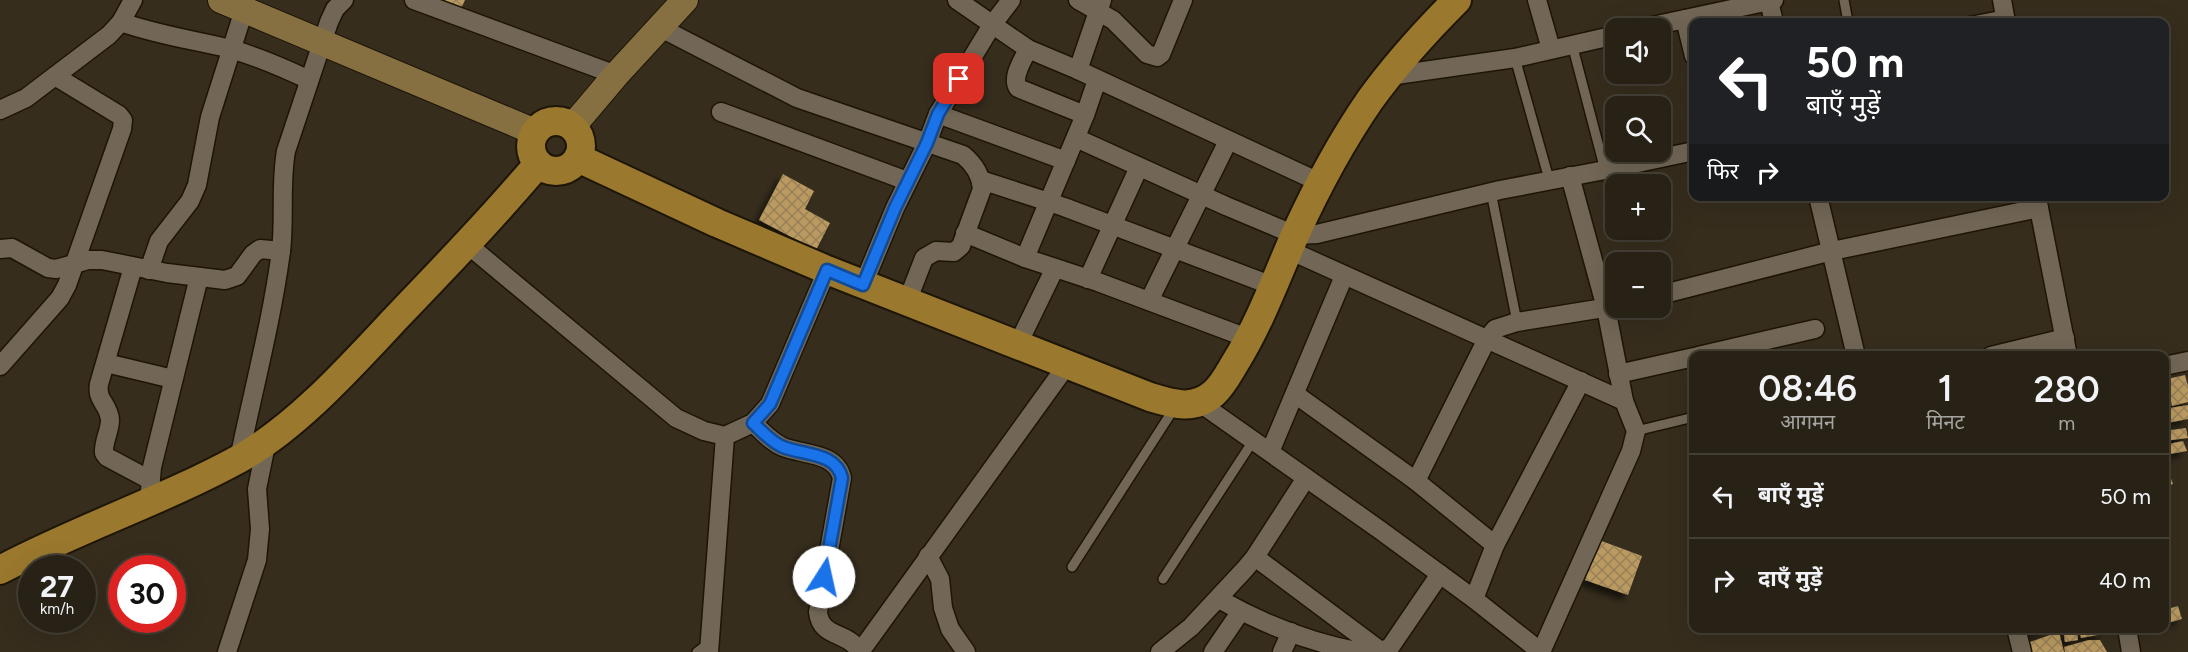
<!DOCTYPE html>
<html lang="hi">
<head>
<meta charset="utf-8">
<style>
  :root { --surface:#282216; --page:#302a1f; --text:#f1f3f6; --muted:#a5a4a1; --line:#443f35 }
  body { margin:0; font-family:Figtree,"Noto Sans Devanagari",sans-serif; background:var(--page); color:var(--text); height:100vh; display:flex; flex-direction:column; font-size:22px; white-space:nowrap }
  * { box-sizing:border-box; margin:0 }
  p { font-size:20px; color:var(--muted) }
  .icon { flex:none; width:33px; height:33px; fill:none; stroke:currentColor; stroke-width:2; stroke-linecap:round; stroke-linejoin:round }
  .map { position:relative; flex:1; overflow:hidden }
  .details { position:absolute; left:1689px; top:351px; width:480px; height:282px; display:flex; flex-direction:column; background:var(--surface); border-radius:12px; box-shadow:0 6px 24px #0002,0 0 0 2px var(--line) }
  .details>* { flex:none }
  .guide { position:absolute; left:1689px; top:18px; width:480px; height:183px; border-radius:12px; box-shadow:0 6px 24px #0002,0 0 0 2px var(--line); background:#202124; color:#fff; overflow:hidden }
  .fabs { position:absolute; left:1605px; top:18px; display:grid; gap:12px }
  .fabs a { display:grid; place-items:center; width:66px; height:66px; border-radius:12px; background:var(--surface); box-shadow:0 6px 24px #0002,0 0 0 2px var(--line); font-size:30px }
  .speed { position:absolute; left:18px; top:555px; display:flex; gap:12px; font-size:30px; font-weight:700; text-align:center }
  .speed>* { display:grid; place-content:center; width:78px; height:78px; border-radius:50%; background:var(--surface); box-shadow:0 6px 24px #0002,0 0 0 2px var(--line); line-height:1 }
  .speed small { font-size:15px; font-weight:400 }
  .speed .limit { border:9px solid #d22; background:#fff; color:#111 }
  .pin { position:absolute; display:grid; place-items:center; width:51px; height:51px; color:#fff; margin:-26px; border-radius:12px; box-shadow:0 3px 9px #0006 }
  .me { position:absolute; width:66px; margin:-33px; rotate:10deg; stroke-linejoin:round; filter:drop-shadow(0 0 4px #0008) }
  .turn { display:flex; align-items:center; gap:21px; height:126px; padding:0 18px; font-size:27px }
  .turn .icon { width:78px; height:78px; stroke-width:2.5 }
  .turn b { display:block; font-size:42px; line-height:51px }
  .then { display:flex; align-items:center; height:57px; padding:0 18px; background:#0003; gap:12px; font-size:22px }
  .eta { display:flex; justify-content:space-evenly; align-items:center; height:102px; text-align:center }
  .eta b { font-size:36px; font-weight:600; line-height:42px }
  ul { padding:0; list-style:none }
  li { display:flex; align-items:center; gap:18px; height:84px; padding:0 18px; border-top:2px solid var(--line) }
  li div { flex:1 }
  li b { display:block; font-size:22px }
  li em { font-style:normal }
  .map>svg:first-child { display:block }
  .building { fill:url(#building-cross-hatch); filter:url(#shadow) }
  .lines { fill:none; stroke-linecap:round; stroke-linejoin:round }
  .lane-casing { stroke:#1d1506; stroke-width:12 }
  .street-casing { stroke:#1d1506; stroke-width:21 }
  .secondary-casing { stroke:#1d1506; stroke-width:28 }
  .primary-casing { stroke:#1d1506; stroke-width:32 }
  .lane { stroke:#726756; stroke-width:9 }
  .street { stroke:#726756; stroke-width:18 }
  .secondary { stroke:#867042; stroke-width:26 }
  .primary { stroke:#9a782e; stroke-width:28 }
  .route-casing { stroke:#114b97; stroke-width:15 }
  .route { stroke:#1a73e8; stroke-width:10 }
</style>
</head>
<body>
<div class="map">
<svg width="2188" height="652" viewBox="0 0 2188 652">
  <defs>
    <pattern id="building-cross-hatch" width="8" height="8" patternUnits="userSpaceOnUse" patternTransform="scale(1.5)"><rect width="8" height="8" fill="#ba9a61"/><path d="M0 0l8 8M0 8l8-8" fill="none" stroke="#988158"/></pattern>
    <filter id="shadow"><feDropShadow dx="-5.5" dy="5.5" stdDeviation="3" flood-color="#0009"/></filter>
  </defs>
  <rect width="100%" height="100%" fill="#362d1d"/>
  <g class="building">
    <path d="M445 0H465L460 11 443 5Z"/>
    <path d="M783 174 814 191 805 209 830 223 816 250 759 220Z"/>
    <path d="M2185 375 2188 386V402L2172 406 2167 379Z"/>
    <path d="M2188 405V419L2167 423 2164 409Z"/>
    <path d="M2186 428 2188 438 2164 441V431Z"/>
    <path d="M2183 441 2187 451 2164 455V445Z"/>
    <path d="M2164 459 2173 484 2164 487Z"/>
    <path d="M1599 540 1642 556 1628 595 1585 580Z"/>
    <path d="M2178 606 2182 619 2164 624V610Z"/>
    <path d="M2019 628H2052V629L2021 637Z"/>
    <path d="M2077 628 2078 640 2065 642 2063 629Z"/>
    <path d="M2079 628H2102L2103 634 2081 638Z"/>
    <path d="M2059 632 2064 652H2029L2027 643Z"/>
    <path d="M2089 640H2100L2107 652H2065L2064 647Z"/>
  </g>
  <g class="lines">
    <defs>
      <g id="lane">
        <path d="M1844 0 1848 22"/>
        <path d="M1968 22 2004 15"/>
        <path d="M1572 44 1605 170"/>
        <path d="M1515 58 1549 179"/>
        <path d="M1491 192 1517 322"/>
        <path d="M1636 431 1694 417"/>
        <path d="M1072 567 1175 407"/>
        <path d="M1163 579 1253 441"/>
        <path d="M697 652 709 643"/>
      </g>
      <g id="street">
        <path d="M414 0 616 75"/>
        <path d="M957 0 1028 49 1078 70"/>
        <path d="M1078 0 1113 20 1147 54 1157 57 1161 54 1183 0"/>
        <path d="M1102 0 1078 70 1321 183"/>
        <path d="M1537 0 1551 49"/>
        <path d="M2002 0 2006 22"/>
        <path d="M1769 1 1774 22"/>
        <path d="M1685 19 1694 56"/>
        <path d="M121 22C157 35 194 40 231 49 258 57 284 68 309 80"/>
        <path d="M659 27 797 98 963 155C974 164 981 175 982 189L961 246 954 252 936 251 924 258 907 302"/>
        <path d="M1643 28 1774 0"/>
        <path d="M1028 49C1023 60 1011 77 1018 88L1085 115"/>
        <path d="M1389 76 1515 58 1616 35"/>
        <path d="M0 110 26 98 109 35 121 22 133 0"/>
        <path d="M721 112 907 181"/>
        <path d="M938 114 1066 161"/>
        <path d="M1076 138 1226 206 1295 235 1317 234 1500 190 1605 170 1694 151"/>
        <path d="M981 180 1064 207 1273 286"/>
        <path d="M1818 196 1856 356"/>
        <path d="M2037 198 2068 356"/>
        <path d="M965 233 1025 258 1098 282 1250 339"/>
        <path d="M467 244 676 418 704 431 725 436 753 423 770 404 827 270"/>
        <path d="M0 249 12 248 48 268 56 269 88 260H102L167 273 225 280 237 276 253 254 260 249 281 251"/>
        <path d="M1289 250 1624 401"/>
        <path d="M1025 258 1085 115 1097 80"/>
        <path d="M133 267 99 384C96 401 109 404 110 420 110 431 103 442 104 453L107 457 150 480"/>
        <path d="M149 270 159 241 190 201 197 185 210 117 244 10"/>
        <path d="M1088 279 1139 167"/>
        <path d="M863 285 895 208 927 143 938 114 992 25 1011 0"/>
        <path d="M1660 295 1832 251 2039 208"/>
        <path d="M1149 301 1228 141"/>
        <path d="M1018 344 1055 268"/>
        <path d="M1698 356 1815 329"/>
        <path d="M1991 356 2065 338"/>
        <path d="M106 363 173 379"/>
        <path d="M0 366 60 298 67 285 122 129 123 120 119 115 55 76"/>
        <path d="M2164 366 2188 361"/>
        <path d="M1618 374 1694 357"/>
        <path d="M1295 394 1416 481 1495 545"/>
        <path d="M1200 403 1380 530 1474 599 1541 652"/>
        <path d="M753 423C763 432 771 442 783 447 803 455 836 452 842 478L818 612C821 639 847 630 860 652"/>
        <path d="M1270 452 1344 276"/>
        <path d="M239 459C253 391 272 320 281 251 285 218 280 184 286 151L329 22 335 9 344 0"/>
        <path d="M1416 481 1487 339 1495 329 1517 322 1616 306"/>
        <path d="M150 491 152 467 199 277"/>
        <path d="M928 556 940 579 943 608 950 629 966 652"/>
        <path d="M1255 557 1382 652"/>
        <path d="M1219 599C1263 624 1311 643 1361 652"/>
        <path d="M1474 599 1495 545 1581 381"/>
        <path d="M2016 628 2022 652"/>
        <path d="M2127 628 2131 652"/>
        <path d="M227 652 257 560 260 529 257 489 267 440"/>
        <path d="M709 652 725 436"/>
        <path d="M860 652 1067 365"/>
        <path d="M1160 652 1191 627 1245 569 1255 557 1306 478"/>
        <path d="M1213 652 1241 611"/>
        <path d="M1282 652 1291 632"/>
        <path d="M1383 652 1391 646 1440 574"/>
        <path d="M1541 652 1631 451 1636 431 1624 401 1606 308 1570 176"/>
      </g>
      <g id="secondary">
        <path d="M221 0 535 132"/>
        <path d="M572 127 616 75 685 0"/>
      </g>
      <g id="primary">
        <circle cx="556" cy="146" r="25"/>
        <path d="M578 158 717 223 827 270 1150 397C1173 404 1194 411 1214 393 1223 385 1229 373 1235 363 1260 323 1276 278 1295 235 1316 189 1341 142 1370 100 1396 64 1426 31 1457 0"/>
        <path d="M0 570C77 529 162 501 239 459 297 427 352 365 397 317 445 267 493 217 538 164"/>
      </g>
    </defs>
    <use href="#lane" class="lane-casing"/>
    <use href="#street" class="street-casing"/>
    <use href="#secondary" class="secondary-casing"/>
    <use href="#primary" class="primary-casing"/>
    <use href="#lane" class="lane"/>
    <use href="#street" class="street"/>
    <use href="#secondary" class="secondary"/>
    <use href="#primary" class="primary"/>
  </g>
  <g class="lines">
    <defs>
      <path id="route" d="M824 577 842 478C836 452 803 455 783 447 771 442 763 432 753 423L770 404 827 270 863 285 895 208 927 143 938 114 959 79"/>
    </defs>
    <use href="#route" class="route-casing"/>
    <use href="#route" class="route"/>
  </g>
</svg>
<div class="fabs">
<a><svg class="icon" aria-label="sound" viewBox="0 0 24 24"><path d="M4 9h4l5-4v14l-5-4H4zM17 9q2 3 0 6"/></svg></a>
<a><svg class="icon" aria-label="search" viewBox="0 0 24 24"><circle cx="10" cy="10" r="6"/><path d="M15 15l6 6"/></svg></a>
<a>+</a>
<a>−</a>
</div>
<div class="speed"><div>27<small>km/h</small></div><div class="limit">30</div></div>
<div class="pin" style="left:959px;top:79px;background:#d93025"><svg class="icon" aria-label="arrive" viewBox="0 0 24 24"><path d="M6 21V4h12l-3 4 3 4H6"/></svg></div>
<svg class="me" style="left:824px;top:577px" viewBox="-20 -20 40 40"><circle r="19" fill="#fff"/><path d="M0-13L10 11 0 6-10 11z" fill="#1a73e8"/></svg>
<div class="guide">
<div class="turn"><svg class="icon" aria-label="left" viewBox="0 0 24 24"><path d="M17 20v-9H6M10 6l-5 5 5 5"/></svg><div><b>50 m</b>बाएँ मुड़ें</div></div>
<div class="then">फिर<svg class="icon" aria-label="right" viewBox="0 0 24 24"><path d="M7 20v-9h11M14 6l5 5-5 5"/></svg></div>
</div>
<section class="details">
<div class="eta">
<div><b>08:46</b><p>आगमन</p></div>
<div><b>1</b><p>मिनट</p></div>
<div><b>280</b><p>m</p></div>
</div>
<ul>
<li><svg class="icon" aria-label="left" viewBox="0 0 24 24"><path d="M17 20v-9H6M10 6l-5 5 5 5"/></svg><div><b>बाएँ मुड़ें</b></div><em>50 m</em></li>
<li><svg class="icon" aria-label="right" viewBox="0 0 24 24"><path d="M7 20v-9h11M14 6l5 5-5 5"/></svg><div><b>दाएँ मुड़ें</b></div><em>40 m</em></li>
</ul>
</section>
</div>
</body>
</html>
